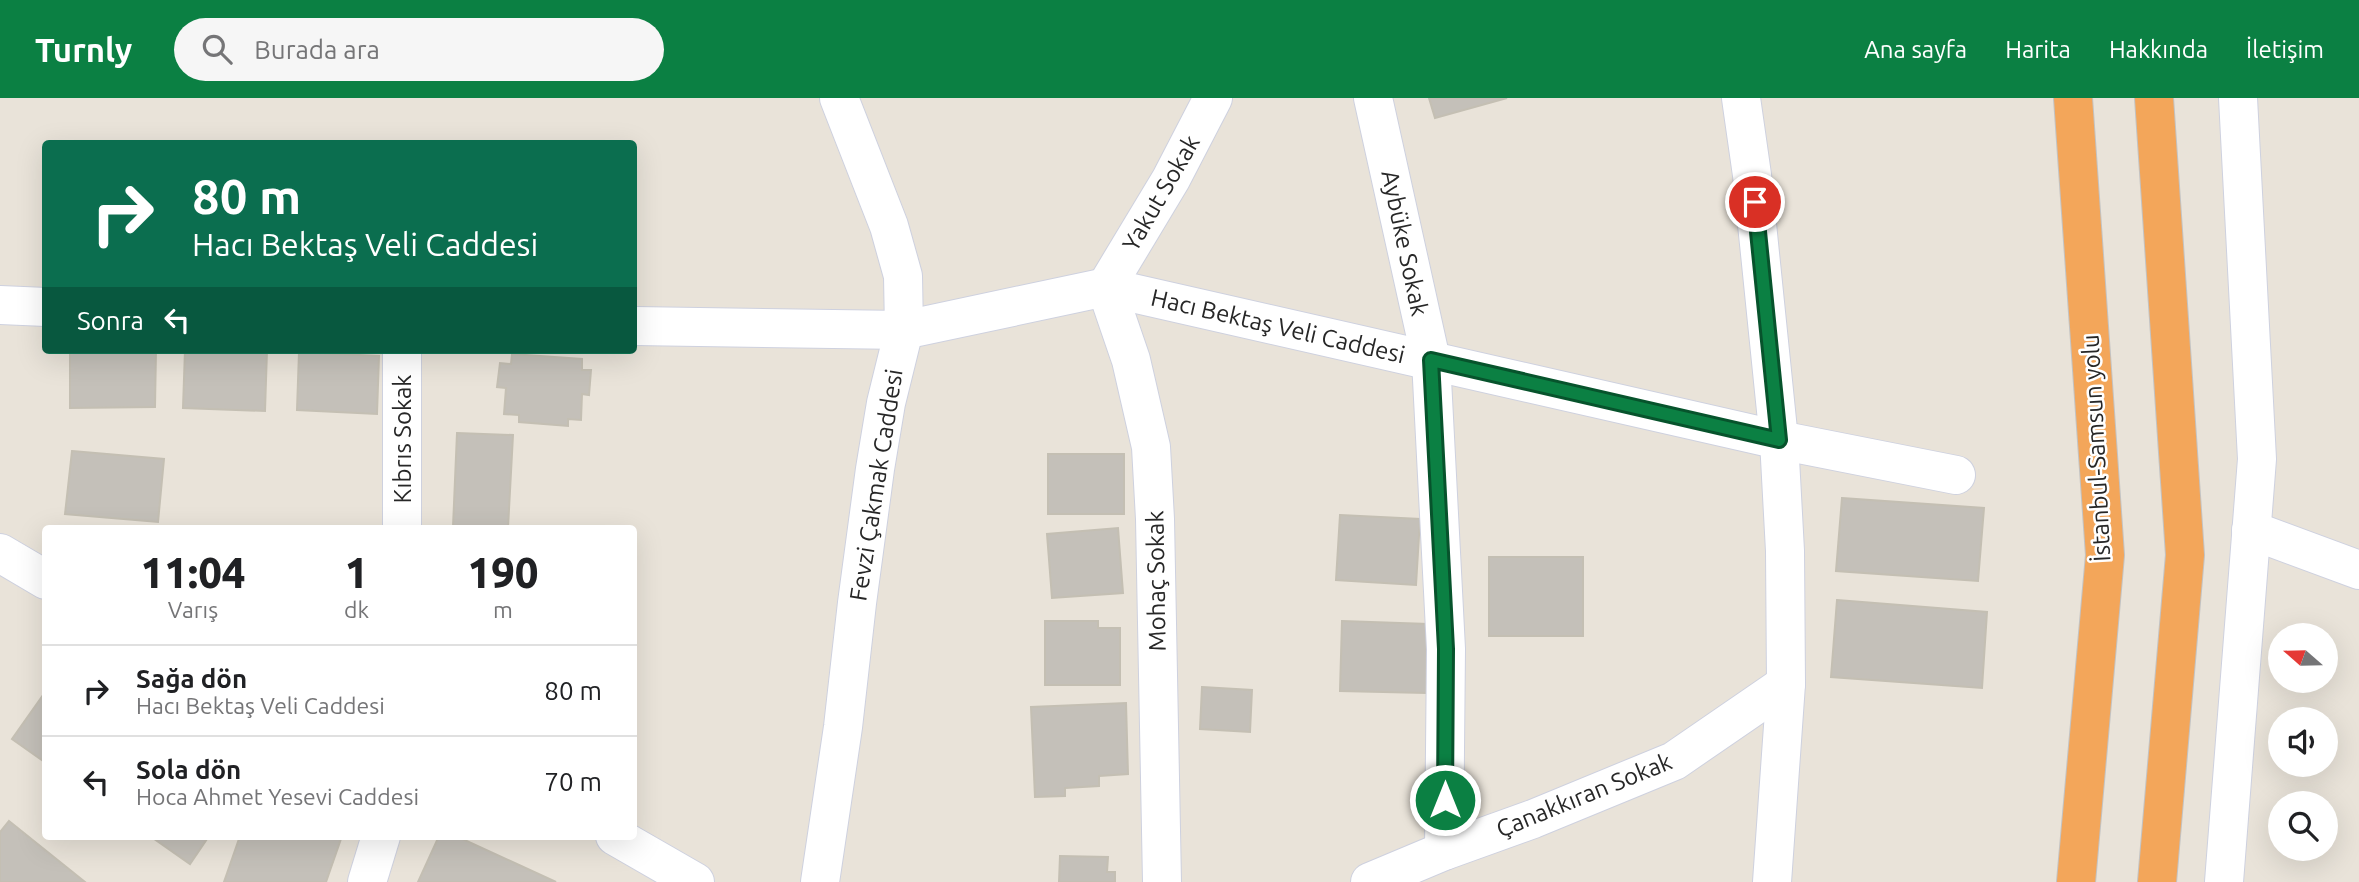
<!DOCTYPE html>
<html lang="tr">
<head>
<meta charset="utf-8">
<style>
  :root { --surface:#fff; --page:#f6f6f6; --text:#202124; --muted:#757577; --line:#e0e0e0; --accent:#0b8043 }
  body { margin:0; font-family:Ubuntu,sans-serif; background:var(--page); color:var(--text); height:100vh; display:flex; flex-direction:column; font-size:26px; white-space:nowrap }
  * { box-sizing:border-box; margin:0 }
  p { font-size:23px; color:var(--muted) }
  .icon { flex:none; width:38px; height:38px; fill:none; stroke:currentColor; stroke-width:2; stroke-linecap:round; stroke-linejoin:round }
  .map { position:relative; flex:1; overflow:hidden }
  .panel { position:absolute; left:42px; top:427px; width:595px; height:315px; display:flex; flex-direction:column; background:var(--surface); border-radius:7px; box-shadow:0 7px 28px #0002 }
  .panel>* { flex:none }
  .banner { position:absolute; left:42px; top:42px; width:595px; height:214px; border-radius:7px; box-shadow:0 7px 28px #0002; background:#0b6e4f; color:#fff; overflow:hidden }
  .needle { width:46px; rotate:290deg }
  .tools { position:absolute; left:2268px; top:525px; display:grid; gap:14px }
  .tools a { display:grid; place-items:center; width:70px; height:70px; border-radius:50%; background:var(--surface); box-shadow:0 7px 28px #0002; font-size:35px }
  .pin { position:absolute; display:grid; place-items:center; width:60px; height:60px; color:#fff; margin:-30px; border:4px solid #fff; border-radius:50%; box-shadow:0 2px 7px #0007 }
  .me { position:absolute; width:77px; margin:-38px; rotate:0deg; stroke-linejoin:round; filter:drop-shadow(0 0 5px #0008) }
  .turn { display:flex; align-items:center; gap:24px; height:147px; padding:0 35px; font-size:32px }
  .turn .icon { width:91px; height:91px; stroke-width:2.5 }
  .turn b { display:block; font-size:49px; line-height:60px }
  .then { display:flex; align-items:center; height:66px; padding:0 35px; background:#0003; gap:14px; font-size:26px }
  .eta { display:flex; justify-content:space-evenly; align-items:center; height:119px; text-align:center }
  .eta b { font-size:42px; font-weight:800; line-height:49px }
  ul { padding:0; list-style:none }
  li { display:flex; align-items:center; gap:21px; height:91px; padding:0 35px; border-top:2px solid var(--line) }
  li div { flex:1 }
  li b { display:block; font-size:26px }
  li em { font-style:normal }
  header { display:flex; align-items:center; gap:42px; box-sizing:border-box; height:98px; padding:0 35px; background:var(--accent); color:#fff }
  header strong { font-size:33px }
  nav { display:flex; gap:38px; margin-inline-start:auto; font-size:24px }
  .search { width:490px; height:63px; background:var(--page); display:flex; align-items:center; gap:18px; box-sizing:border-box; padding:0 24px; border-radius:38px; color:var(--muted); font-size:26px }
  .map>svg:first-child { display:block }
  .building { fill:#c4c0b9; stroke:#c4bfb3; stroke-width:2 }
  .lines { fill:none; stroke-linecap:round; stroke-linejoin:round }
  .minor-casing { stroke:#ced1df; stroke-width:40 }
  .highway-casing { stroke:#c3c3c3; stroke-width:40 }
  .minor { stroke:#fff; stroke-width:38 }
  .highway { stroke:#f3a65a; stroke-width:38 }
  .route-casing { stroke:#07532c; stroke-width:18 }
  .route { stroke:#0b8043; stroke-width:12 }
  .labels { text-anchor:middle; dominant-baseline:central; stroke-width:5; stroke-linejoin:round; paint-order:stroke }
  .street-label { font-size:24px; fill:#272727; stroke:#fff }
</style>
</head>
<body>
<header>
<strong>Turnly</strong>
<div class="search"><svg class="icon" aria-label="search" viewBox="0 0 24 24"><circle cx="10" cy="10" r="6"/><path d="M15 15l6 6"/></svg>Burada ara</div>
<nav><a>Ana sayfa</a><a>Harita</a><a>Hakkında</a><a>İletişim</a></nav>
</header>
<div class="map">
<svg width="2359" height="784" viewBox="0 0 2359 784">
  <rect width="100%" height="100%" fill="#e9e3d9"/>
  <g class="building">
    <path d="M1429 0H1507L1435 20Z"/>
    <path d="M70 252H156L155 309 70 310Z"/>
    <path d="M185 252H267L265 313 183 310Z"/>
    <path d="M299 254 379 258 377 316 297 312Z"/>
    <path d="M512 256 582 261V272H591L589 297 582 296 581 322 568 321V328L519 324V317L504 316 506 290 497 289 500 265 511 266Z"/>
    <path d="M457 335 513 337 508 430 453 429Z"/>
    <path d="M72 353 164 361 158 424 65 416Z"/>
    <rect x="1048" y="356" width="76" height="60"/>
    <path d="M1842 400 1984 410 1978 483 1836 473Z"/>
    <path d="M1340 417 1420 421 1416 487 1336 482Z"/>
    <path d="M1118 430 1123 495 1052 500 1047 436Z"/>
    <rect x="1489" y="459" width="94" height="79"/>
    <path d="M1837 502 1987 514 1982 590 1831 579Z"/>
    <path d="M1045 523H1098V530H1120V587H1045Z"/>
    <path d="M1342 523 1428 526 1426 595 1340 593Z"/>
    <path d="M1202 589 1252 592 1250 634 1200 631Z"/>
    <path d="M46 593V665L12 641Z"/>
    <path d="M1126 605 1128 676 1099 678V688L1065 690V698L1035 699 1031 609Z"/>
    <path d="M9 723 85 784H0V734Z"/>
    <path d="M150 738H209L190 766Z"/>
    <path d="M240 738H342L326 784H224Z"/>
    <path d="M439 738H456L556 784H418Z"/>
    <path d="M1060 758 1108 759 1107 774H1115V784H1059Z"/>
  </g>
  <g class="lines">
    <defs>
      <g id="minor">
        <path d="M1373 0 1431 262 1446 551 1444 753"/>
        <path d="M1741 0 1752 77 1779 342 1785 453 1786 586 1772 784"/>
        <path d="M0 207 46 209"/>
        <path d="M634 228 904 232 1106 189 1779 342 1956 377"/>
        <path d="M402 252V430"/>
        <path d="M2251 432 2359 472"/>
        <path d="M0 455 46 482"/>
        <path d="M615 738 695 784"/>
        <path d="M367 784 381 738"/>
        <path d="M820 784 843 629 857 505 875 371 886 305 904 232 903 178 889 128 839 0"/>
        <path d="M1162 784 1155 421 1151 349 1131 262 1106 189 1171 81 1213 0"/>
        <path d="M1370 784 1444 753 1533 721 1674 663 1786 586"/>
        <path d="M2224 784 2257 361 2238 0"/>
      </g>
      <g id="highway">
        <path d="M2073 0 2105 457 2076 784"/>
        <path d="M2154 0 2185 457 2157 784"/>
      </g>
    </defs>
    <use href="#minor" class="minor-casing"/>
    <use href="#highway" class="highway-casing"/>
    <use href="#minor" class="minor"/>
    <use href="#highway" class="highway"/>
  </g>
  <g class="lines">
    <defs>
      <path id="route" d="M1445 702 1446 551 1431 262 1779 342 1755 104"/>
    </defs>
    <use href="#route" class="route-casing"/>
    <use href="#route" class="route"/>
  </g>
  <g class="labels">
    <g class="street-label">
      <text transform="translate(1161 95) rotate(-60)">Yakut Sokak</text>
      <text transform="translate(1405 145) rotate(78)">Aybüke Sokak</text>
      <text transform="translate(1278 228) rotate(13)">Hacı Bektaş Veli Caddesi</text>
      <text transform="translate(402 341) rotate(-90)">Kıbrıs Sokak</text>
      <text transform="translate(2096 350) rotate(-93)">İstanbul-Samsun yolu</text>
      <text transform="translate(876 387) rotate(-81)">Fevzi Çakmak Caddesi</text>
      <text transform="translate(1156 483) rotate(-91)">Mohaç Sokak</text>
      <text transform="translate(1584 697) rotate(-22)">Çanakkıran Sokak</text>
    </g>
  </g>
</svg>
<div class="tools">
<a><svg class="needle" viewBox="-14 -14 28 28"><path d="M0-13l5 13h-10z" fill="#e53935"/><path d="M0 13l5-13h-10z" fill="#757577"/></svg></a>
<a><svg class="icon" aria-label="sound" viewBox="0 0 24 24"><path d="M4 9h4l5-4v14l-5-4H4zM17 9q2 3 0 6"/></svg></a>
<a><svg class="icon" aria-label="search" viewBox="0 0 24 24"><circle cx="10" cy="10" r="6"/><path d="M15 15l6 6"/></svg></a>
</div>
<div class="pin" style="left:1755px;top:104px;background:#d93025"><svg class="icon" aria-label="arrive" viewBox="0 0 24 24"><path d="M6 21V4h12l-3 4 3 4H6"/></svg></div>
<svg class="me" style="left:1445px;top:702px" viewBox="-20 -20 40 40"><circle r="17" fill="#0b8043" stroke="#fff" stroke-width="3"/><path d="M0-11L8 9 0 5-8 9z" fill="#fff"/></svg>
<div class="banner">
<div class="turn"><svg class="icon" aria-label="right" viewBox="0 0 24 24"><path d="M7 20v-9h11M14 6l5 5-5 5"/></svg><div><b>80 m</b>Hacı Bektaş Veli Caddesi</div></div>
<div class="then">Sonra<svg class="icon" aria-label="left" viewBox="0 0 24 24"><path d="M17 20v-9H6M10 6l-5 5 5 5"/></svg></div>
</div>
<section class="panel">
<div class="eta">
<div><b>11:04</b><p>Varış</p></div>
<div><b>1</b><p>dk</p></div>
<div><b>190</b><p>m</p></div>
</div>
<ul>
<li><svg class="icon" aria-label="right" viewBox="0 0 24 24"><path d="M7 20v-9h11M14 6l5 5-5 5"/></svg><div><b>Sağa dön</b><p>Hacı Bektaş Veli Caddesi</p></div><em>80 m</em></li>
<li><svg class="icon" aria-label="left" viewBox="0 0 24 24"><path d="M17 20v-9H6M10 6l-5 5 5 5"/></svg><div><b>Sola dön</b><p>Hoca Ahmet Yesevi Caddesi</p></div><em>70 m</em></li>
</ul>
</section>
</div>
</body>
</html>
